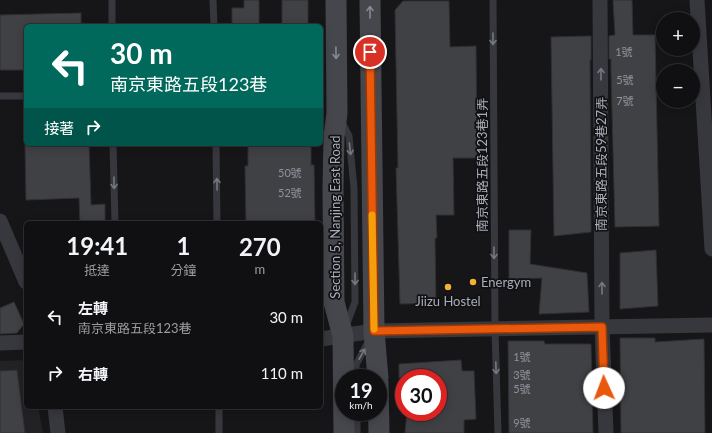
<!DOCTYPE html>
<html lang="zh-TW">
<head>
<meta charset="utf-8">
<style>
  :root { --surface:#101012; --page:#1e1e20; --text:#f1f3f6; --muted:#9c9d9f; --line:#303032 }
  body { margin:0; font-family:Lato,"Noto Sans TC",sans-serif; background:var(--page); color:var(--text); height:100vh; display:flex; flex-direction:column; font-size:15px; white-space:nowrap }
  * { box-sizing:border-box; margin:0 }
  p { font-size:13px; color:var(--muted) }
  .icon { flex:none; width:22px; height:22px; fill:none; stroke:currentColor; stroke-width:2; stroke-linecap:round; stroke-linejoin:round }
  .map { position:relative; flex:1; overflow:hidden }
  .side { position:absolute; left:24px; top:221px; width:299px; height:188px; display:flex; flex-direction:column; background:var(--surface); border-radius:6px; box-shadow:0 2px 10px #0003,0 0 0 1px var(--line) }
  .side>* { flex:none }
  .hud { position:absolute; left:24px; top:24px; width:299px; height:122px; border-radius:6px; box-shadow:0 2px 10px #0003,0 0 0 1px var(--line); background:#00695c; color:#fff; overflow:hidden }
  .buttons { position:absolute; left:656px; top:12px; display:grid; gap:8px }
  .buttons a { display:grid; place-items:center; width:44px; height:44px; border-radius:50%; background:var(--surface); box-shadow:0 2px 10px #0003,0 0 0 1px var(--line); font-size:20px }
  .speed { position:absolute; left:335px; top:369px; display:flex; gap:8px; font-size:20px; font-weight:700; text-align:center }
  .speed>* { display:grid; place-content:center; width:52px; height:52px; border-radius:50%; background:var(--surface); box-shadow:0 2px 10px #0003,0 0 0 1px var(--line); line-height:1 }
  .speed small { font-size:10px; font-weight:400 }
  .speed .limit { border:6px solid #d22; background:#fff; color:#111 }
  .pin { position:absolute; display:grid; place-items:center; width:34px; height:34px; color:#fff; margin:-17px; border:2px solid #fff; border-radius:50%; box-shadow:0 1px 4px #0007 }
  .me { position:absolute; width:44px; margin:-22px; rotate:358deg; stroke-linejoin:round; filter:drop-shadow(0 0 3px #0008) }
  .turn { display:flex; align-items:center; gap:14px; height:84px; padding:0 20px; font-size:18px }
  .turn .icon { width:52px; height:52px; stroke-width:2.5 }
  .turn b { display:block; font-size:28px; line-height:34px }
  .then { display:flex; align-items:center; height:38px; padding:0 20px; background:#0003; gap:8px; font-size:15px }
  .eta { display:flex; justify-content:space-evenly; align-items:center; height:68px; text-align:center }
  .eta b { font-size:24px; font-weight:700; line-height:28px }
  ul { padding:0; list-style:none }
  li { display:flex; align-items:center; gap:12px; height:56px; padding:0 20px }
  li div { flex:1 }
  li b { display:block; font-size:15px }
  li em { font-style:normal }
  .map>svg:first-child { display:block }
  .built { fill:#222225 }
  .building { fill:#404145; stroke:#303034 }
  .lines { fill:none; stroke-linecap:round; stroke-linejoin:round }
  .service { stroke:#37383d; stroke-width:7 }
  .minor { stroke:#37383d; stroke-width:15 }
  .secondary { stroke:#45474d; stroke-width:21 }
  .oneway { stroke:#858993 }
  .oneway2 { stroke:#757881 }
  .route-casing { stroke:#983908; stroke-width:10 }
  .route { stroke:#ea580c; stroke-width:7 }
  .slow { stroke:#f59e0b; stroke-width:7 }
  .poi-dot { fill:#f2b134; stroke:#111113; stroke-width:1.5 }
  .labels { text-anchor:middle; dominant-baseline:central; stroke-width:3.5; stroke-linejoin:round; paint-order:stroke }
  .number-label { font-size:11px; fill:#8e929b }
  .street-label { font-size:13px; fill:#a8adb8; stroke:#111113 }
  .poi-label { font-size:13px; fill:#a8adb8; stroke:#111113; text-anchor:start }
</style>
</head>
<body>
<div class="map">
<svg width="712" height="433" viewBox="0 0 712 433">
  <rect width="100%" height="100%" fill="#161618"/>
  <path class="built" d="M26 360V407H38L43 433H0V361Z"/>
  <g class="building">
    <path d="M244 0H259V26H232V8H244Z"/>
    <rect x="282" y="0" width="26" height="26"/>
    <path d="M613 0H632L633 35H655L659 226 615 227 611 71V59H609V36L615 35Z"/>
    <path d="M403 1H449L450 47 476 46 477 158H453L454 215H436L437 238H435L436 303 400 304 396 168H398L395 10Z"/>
    <path d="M81 13V26H26V70H0V15Z"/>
    <path d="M591 36V60H590L591 232 554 236 551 37Z"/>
    <path d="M25 144H89L91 205 105 204V223H80L79 198 26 200Z"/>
    <path d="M248 144H311V165H314L315 223H246L245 166H248Z"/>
    <path d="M509 230H531L530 264 587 273 589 312 539 314 542 278 509 279Z"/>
    <path d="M656 250 658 306 620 309V253Z"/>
    <path d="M14 302 24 324 17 333 0 334V308Z"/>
    <path d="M620 338H655V342L704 339 705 433H621Z"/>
    <path d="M508 341H544L545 344H591L593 433H509Z"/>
    <path d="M461 360 462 371H474L476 419 464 420V433H405L407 412H438V378H399V364Z"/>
    <path d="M17 370 25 433H0V371Z"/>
  </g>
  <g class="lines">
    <g class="service">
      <path d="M213 0 214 26"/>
      <path d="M493 0 495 329 498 433"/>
      <path d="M112 26V0"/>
      <path d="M0 96H26"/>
      <path d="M342 122 349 136 354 188 355 302 346 326"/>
      <path d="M113 144 115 223"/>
      <path d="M216 144 217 223"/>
      <path d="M356 378V365L369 340"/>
      <path d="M357 412V433"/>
      <path d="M219 433V407"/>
    </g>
    <g class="minor">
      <path d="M600 0 602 327 606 433"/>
      <path d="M697 0 712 249"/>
      <path d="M0 221 26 282"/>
      <path d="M321 339 374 331 712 325"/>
      <path d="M0 343 26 342"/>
      <path d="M55 407 58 433"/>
    </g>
    <g class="secondary">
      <path d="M336 0 337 113 334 137 333 188 334 302 343 336 344 433"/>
      <path d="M370 0 374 331 378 378"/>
      <path d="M378 382 379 433"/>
    </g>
  </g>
  <defs><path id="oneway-shaft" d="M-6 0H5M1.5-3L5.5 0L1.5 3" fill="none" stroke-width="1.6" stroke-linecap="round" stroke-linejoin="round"/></defs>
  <g class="oneway">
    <use href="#oneway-shaft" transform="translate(370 12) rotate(-90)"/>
    <use href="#oneway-shaft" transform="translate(336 53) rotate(89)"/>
  </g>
  <g class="oneway2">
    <use href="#oneway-shaft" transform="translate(493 39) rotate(90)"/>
    <use href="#oneway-shaft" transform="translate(601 74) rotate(-90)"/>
    <use href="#oneway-shaft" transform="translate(350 149) rotate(84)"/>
    <use href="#oneway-shaft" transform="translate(114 183) rotate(89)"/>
    <use href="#oneway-shaft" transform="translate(217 184) rotate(-91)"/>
    <use href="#oneway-shaft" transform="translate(494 253) rotate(90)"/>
    <use href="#oneway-shaft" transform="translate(355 279) rotate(90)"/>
    <use href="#oneway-shaft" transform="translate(602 288) rotate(-90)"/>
    <use href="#oneway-shaft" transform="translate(362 354) rotate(-61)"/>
    <use href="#oneway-shaft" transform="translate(496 368) rotate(88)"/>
  </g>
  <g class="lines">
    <defs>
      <path id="route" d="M370 52 374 331 602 327 604 388"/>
    </defs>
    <use href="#route" class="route-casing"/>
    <use href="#route" class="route"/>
    <path class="slow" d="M372 215 374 329"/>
  </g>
  <g class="poi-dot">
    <circle cx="473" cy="282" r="4"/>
    <circle cx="448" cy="287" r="4"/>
  </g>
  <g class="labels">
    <g class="number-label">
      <text x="624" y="51">1號</text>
      <text x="625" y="79">5號</text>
      <text x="625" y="100">7號</text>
      <text x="290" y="172">50號</text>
      <text x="290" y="192">52號</text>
      <text x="522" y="356">1號</text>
      <text x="522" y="374">3號</text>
      <text x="522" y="388">5號</text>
      <text x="522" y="422">9號</text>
    </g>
    <g class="street-label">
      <text transform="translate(601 164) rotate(-90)">南京東路五段59巷27弄</text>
      <text transform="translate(482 165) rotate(-90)">南京東路五段123巷1弄</text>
      <text transform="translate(335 217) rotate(-90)">Section 5, Nanjing East Road</text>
    </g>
    <g class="poi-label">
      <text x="481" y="282">Energym</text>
      <text x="448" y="301" text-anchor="middle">Jiizu Hostel</text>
    </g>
  </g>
</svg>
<div class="buttons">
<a>+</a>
<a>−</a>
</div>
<div class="speed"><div>19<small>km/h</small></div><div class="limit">30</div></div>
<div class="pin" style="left:370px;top:52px;background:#d93025"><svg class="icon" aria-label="arrive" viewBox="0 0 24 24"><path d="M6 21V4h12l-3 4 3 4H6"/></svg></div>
<svg class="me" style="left:604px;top:388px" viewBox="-20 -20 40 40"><circle r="19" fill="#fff"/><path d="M0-13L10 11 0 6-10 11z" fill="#ea580c"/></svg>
<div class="hud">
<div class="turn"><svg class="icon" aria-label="left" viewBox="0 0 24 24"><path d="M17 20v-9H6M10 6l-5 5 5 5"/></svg><div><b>30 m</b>南京東路五段123巷</div></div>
<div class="then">接著<svg class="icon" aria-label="right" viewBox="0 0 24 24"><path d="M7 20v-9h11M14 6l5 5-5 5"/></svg></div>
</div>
<section class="side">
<div class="eta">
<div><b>19:41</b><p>抵達</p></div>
<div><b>1</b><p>分鐘</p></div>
<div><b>270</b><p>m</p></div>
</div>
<ul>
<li><svg class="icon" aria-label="left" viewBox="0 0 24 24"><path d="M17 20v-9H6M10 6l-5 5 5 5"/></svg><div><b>左轉</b><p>南京東路五段123巷</p></div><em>30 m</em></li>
<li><svg class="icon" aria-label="right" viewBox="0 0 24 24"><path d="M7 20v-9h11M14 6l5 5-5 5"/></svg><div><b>右轉</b></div><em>110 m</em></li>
</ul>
</section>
</div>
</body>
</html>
